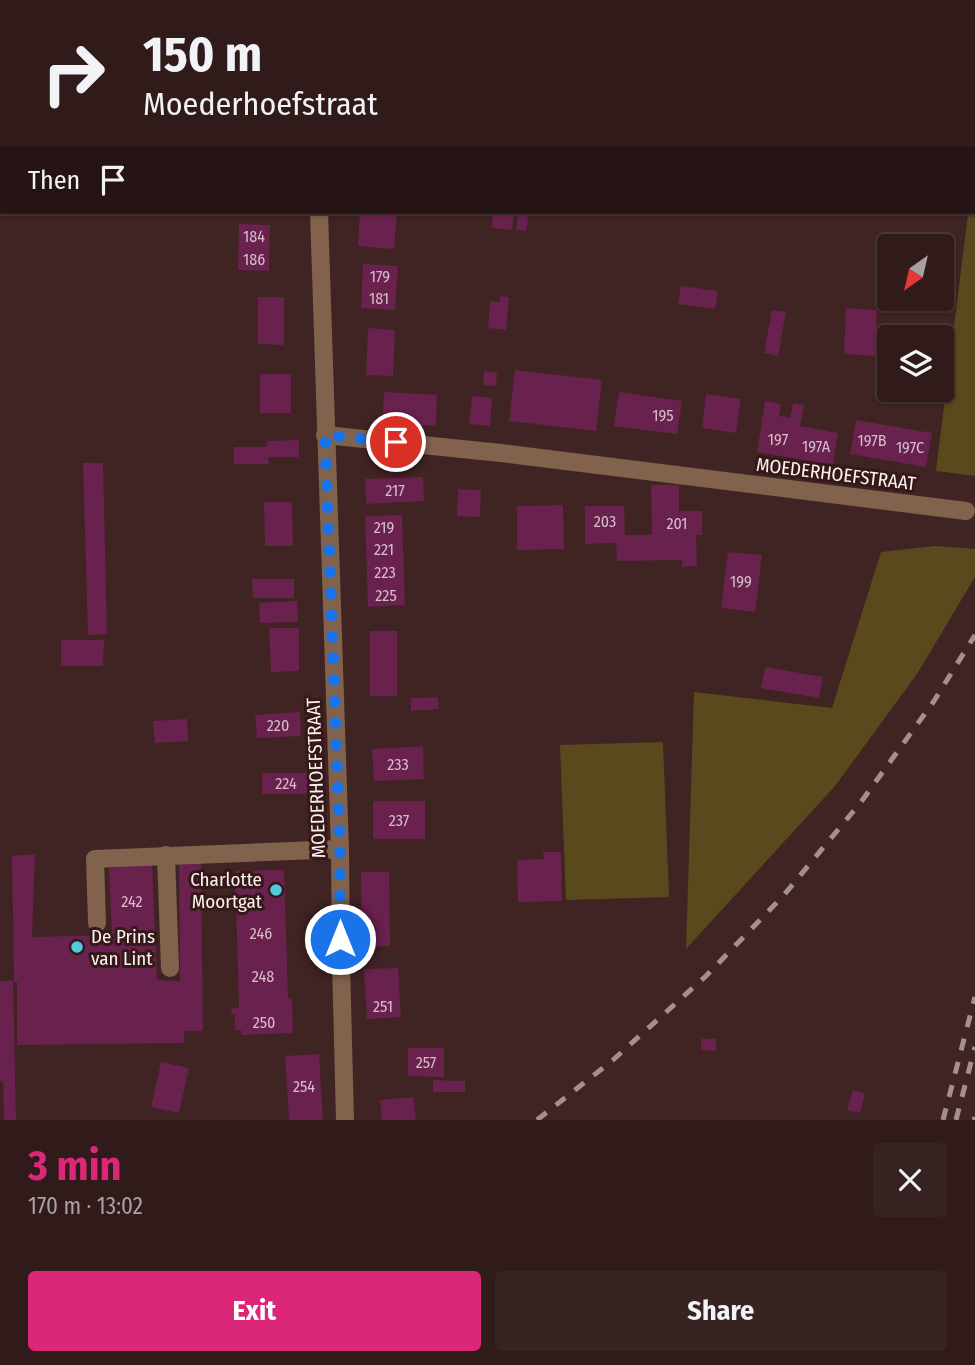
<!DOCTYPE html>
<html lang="en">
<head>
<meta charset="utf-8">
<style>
  :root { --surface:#301a1a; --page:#382323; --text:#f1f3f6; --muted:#a8a1a2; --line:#4b3839; --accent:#db2777 }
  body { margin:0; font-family:"Fira Sans Condensed",sans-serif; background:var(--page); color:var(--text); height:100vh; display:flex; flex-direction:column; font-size:26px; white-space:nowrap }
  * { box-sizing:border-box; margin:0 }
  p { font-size:23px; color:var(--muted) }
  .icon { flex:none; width:38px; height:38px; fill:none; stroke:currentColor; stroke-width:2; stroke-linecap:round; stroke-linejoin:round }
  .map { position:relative; height:1120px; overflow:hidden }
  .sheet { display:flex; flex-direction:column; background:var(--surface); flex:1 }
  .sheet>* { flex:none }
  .guide { position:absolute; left:0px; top:0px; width:976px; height:214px; box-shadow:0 2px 5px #0004,0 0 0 2px var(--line); background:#301a1a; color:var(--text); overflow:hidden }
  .needle { width:46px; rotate:214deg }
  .buttons { position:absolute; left:877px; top:234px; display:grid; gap:14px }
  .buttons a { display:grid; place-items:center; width:77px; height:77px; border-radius:7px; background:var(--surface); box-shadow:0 2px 5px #0004,0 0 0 2px var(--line); font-size:35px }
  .pin { position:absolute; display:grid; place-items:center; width:60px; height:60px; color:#fff; margin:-30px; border:4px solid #fff; border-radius:50%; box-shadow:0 2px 7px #0007 }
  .me { position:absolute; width:77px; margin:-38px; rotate:0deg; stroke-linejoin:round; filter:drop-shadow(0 0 5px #0008) }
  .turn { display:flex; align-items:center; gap:24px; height:147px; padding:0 28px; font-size:32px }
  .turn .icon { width:91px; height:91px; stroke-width:2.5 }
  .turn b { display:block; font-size:49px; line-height:60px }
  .then { display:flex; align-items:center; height:66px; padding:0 28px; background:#0003; gap:14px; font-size:26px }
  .round { display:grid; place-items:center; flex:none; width:74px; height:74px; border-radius:7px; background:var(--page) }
  .summary { display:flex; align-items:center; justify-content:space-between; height:119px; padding:0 28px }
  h1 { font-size:42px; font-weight:700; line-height:52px; color:var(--accent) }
  .action { display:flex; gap:14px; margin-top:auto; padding:14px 28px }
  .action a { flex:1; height:80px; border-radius:7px; background:var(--accent); color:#fff; font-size:28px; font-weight:700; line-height:80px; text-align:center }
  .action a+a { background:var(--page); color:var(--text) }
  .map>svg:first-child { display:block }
  .green { fill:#5a491d }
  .building { fill:#69214e }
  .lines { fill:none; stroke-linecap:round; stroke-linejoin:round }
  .minor { stroke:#81624d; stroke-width:18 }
  .rail { stroke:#a38f8f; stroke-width:5; stroke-dasharray:12 12; stroke-linecap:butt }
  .route { stroke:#1a73e8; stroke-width:12; stroke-dasharray:0 21.6 }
  .poi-dot { fill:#53cadc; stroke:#351919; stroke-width:2.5 }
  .labels { text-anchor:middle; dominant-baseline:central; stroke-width:6; stroke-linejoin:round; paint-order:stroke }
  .number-label { font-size:16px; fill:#d8bcc8 }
  .street-label { font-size:19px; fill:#fdf0f0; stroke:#351919 }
  .poi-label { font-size:19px; fill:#fdf0f0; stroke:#351919; text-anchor:end }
</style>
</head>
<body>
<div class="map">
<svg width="975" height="1120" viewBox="0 0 975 1120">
  <rect width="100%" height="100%" fill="#402323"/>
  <g class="green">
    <path d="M968 215 975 217V476L936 471Z"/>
    <path d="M935 546 975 549V577L917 674 835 786 686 949 694 692 832 708 881 552Z"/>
    <path d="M663 742 669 897 566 900 560 745Z"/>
  </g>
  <g class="building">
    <path d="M360 212H397L394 249 358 246Z"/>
    <path d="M493 212H514L512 230 492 228Z"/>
    <path d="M519 212H529L526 231 516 230Z"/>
    <path d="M239 224 270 225 269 271 238 270Z"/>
    <path d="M363 264 398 266 395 310 361 308Z"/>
    <path d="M681 286 718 291 715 309 678 304Z"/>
    <path d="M500 296 509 297 506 330 488 328 490 301 500 302Z"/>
    <path d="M258 297H284V345L258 344Z"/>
    <path d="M846 308 877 310 875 356 844 354Z"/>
    <path d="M772 310 786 312 778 356 764 353Z"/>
    <path d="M368 328 395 330 393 376 366 375Z"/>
    <path d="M515 370 602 380 596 431 509 421Z"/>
    <path d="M484 371 497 372 496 386 483 385Z"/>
    <rect x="260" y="374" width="31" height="39"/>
    <path d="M384 392 437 395 436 426 382 422Z"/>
    <path d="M619 392 682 401 677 434 614 426Z"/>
    <path d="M706 394 741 399 736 433 702 428Z"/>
    <path d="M472 396 492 398 490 426 469 424Z"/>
    <path d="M765 401 781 404 779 416 790 418 793 403 804 405 800 426 838 433 833 465 757 452Z"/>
    <path d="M856 420 932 433 926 467 850 454Z"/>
    <path d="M299 440V457H268L269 464H234V447H267V441Z"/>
    <path d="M83 463H103L107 634 88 635Z"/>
    <path d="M423 477 424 501 366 504 365 479Z"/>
    <path d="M651 485H679V511H702V535H696L697 566 682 567V560L617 561 616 543 585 544V506H624L625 535H652Z"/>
    <path d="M458 489 481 490 480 517 457 516Z"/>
    <path d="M264 502H292L293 546H265Z"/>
    <path d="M563 505 564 549 517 550V506Z"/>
    <path d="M402 515 405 605 368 607 365 516Z"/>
    <path d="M728 552 762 555 755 612 721 608Z"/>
    <path d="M252 579H294V598H253Z"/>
    <path d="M297 601 298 622 260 623 259 603Z"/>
    <path d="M269 628H299V671L271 672Z"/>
    <rect x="370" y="631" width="27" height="65"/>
    <path d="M61 640H104L103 666H61Z"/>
    <path d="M765 667 823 677 819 698 761 688Z"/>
    <path d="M438 697 439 709 411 711V698Z"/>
    <path d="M300 712 301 736 257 738 255 715Z"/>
    <path d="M187 719 188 741 155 743 153 721Z"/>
    <path d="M423 746 424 779 374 781 372 749Z"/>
    <path d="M262 773H311L310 794H262Z"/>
    <rect x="373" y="801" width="52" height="38"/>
    <path d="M543 852H561L562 901 518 902 517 860 544 859Z"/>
    <path d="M35 854 32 937 109 935 112 937 109 868 152 865 157 980 180 981 179 859H201L203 1031H184V1043L17 1045V982H14L12 856Z"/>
    <path d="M284 870 288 998H292L293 1033 241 1035V1030H235V1014H232L231 1008H239L235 871Z"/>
    <path d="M361 872H389L390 946 362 947Z"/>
    <path d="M398 968 401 1017 367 1019 364 969Z"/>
    <path d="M0 981H13L16 1120H4L3 1081H0Z"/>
    <path d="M701 1039H716V1051L701 1050Z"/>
    <path d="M408 1048H444V1077L408 1076Z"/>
    <path d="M319 1054 323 1120H289L285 1056Z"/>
    <path d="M161 1062 189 1068 179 1113 151 1107Z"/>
    <path d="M433 1080 465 1081V1092H433Z"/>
    <path d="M853 1090 865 1094 860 1113 847 1110Z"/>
    <path d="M413 1097 416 1120H382L380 1100Z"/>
  </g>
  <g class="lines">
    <g class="minor">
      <path d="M805 0 810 2"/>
      <path d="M323 2V0"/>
      <path d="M685 2V0"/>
      <path d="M319 212 340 849 341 962 345 1120"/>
      <path d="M325 435 501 453 966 511"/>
      <path d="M166 855 170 968"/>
      <path d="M97 923 95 859 340 849"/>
    </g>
    <g class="rail">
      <path d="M537 1120 613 1060 706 976 784 895 861 802 934 701 975 635"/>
      <path d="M943 1120 975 997"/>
      <path d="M956 1120 975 1047"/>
      <path d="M974 1120 975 1117"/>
    </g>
  </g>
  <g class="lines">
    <path class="route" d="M340 939V849L325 435 396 442"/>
  </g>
  <g class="poi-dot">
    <circle cx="276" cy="890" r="7"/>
    <circle cx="77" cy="947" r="7"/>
  </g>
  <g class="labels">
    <g class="number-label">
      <text x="254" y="236">184</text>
      <text x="254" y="259">186</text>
      <text x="380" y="276">179</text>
      <text x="379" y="298">181</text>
      <text x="663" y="415">195</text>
      <text x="778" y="439">197</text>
      <text x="872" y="440">197B</text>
      <text x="816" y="446">197A</text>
      <text x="910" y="447">197C</text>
      <text x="395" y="490">217</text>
      <text x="605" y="521">203</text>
      <text x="677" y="523">201</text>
      <text x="384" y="527">219</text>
      <text x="384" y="549">221</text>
      <text x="385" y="572">223</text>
      <text x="741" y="581">199</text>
      <text x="386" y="595">225</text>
      <text x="278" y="725">220</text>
      <text x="398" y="764">233</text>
      <text x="286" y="783">224</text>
      <text x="399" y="820">237</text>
      <text x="132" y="901">242</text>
      <text x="261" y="933">246</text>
      <text x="263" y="976">248</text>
      <text x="383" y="1006">251</text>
      <text x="264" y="1022">250</text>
      <text x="426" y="1062">257</text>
      <text x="304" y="1086">254</text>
    </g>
    <g class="street-label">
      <text transform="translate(836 474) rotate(7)">MOEDERHOEFSTRAAT</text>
      <text transform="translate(316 778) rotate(-92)">MOEDERHOEFSTRAAT</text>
    </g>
    <g class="poi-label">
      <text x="262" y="879">Charlotte<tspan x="262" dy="22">Moortgat</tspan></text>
      <text x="91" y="936" text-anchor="start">De Prins<tspan x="91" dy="22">van Lint</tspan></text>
    </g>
  </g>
</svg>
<div class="buttons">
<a><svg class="needle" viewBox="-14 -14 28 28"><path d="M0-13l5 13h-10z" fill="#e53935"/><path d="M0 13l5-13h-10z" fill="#a8a1a2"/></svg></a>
<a><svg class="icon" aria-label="layers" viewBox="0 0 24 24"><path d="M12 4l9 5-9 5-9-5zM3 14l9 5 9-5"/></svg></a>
</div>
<div class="pin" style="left:396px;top:442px;background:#d93025"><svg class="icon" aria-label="arrive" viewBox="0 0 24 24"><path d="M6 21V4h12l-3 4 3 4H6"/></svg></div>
<svg class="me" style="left:340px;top:939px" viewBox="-20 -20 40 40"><circle r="17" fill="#1a73e8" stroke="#fff" stroke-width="3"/><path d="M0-11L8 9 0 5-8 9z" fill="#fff"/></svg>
<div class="guide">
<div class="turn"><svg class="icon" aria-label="right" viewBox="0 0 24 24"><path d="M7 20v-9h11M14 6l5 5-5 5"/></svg><div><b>150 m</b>Moederhoefstraat</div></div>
<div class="then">Then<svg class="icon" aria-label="arrive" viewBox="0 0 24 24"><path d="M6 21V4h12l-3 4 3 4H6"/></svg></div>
</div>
</div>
<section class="sheet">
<div class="summary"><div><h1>3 min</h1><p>170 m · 13:02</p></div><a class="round"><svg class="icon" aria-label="close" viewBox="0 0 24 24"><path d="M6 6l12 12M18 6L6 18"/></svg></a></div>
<div class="action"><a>Exit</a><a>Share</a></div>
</section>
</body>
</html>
